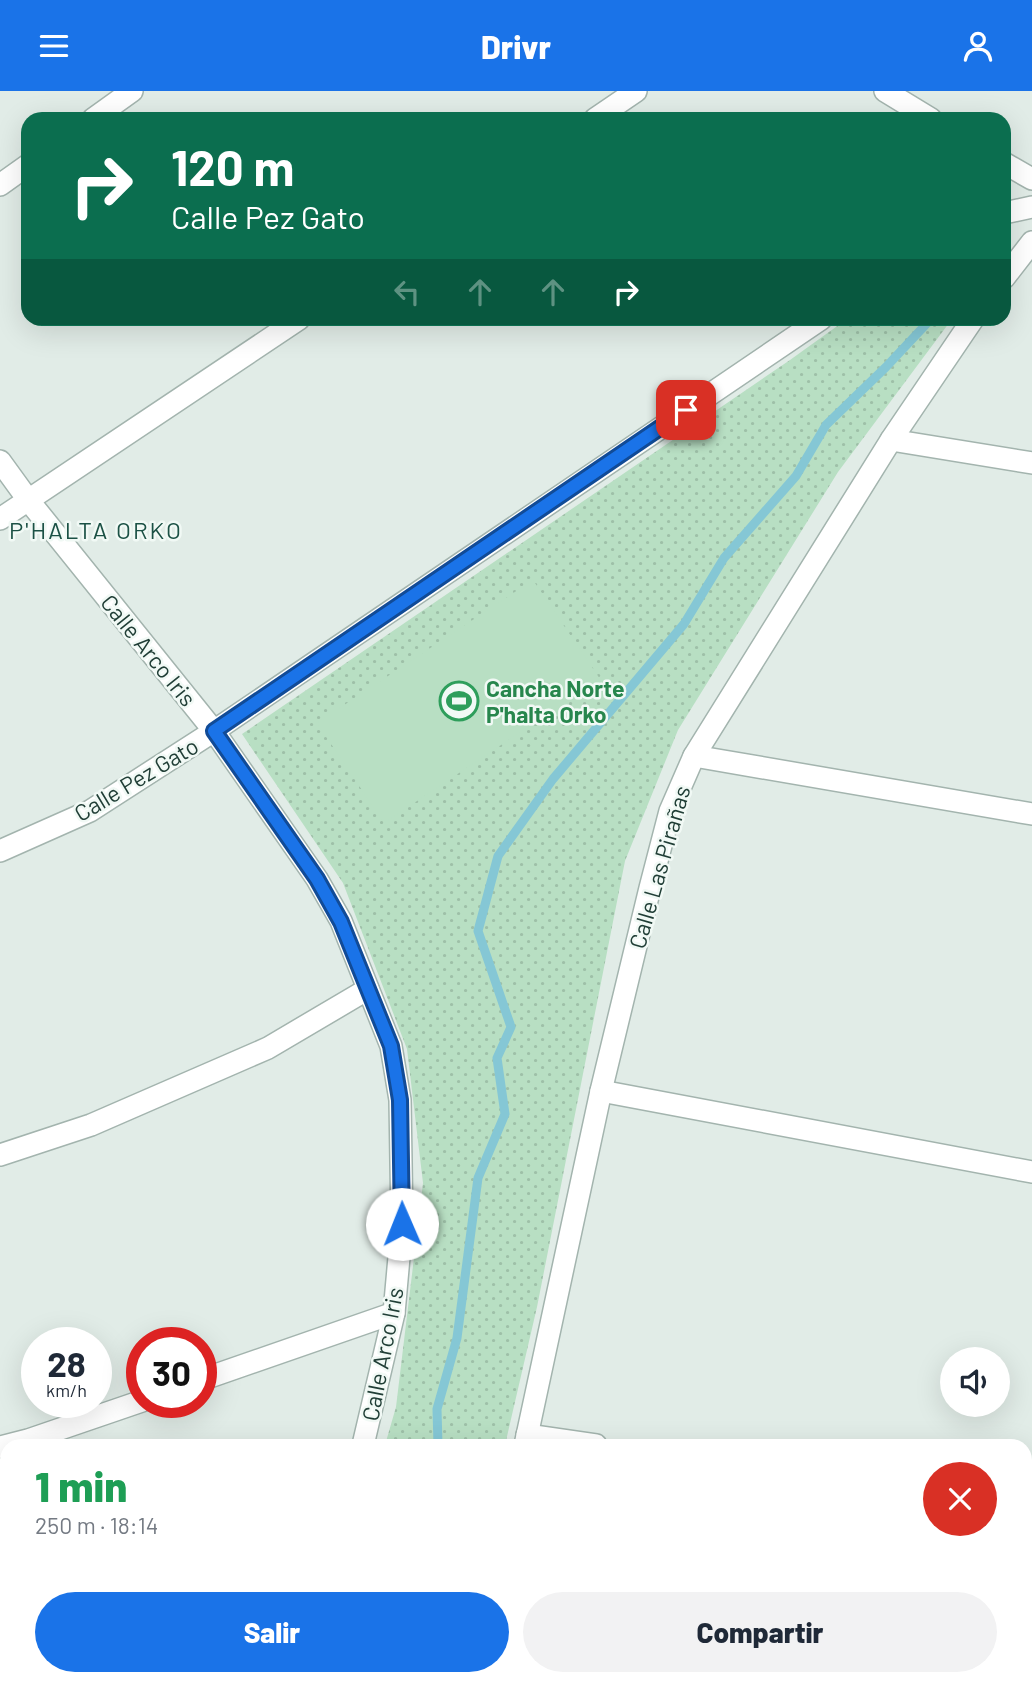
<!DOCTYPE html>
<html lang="es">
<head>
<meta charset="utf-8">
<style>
  :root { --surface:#fff; --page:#f2f2f3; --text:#1f2937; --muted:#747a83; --accent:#1a73e8 }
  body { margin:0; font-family:Barlow,sans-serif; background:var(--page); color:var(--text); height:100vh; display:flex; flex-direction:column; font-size:26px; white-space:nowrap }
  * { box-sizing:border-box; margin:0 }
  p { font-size:23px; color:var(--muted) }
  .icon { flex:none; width:38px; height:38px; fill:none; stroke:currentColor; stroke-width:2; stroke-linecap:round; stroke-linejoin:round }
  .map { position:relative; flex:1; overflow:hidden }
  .sheet { position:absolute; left:0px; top:1348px; width:1032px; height:247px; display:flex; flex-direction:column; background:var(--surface); border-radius:21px 21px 0 0; box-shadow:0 7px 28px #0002 }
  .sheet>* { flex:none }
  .banner { position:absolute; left:21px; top:21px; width:990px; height:214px; border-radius:21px; box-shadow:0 7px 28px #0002; background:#0b6e4f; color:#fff; overflow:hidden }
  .controls { position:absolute; left:940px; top:1256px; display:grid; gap:14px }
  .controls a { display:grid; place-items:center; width:70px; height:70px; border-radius:50%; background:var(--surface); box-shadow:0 7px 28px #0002; font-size:35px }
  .speed { position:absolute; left:21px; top:1236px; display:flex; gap:14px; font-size:35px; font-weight:700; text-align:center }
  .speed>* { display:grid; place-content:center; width:91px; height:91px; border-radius:50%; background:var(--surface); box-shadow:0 7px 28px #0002; line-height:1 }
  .speed small { font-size:18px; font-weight:400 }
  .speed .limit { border:10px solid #d22; background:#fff; color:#111 }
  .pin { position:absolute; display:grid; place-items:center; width:60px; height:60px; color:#fff; margin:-30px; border-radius:14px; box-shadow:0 4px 10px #0006 }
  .me { position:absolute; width:77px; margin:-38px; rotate:359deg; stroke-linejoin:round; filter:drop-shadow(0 0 5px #0008) }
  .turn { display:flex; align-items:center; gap:24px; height:147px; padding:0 35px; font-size:32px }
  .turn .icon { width:91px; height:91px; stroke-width:2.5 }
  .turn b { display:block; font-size:49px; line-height:60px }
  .lanes { display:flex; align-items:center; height:66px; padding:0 35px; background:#0003; justify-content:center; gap:35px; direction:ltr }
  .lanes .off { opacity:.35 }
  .round { display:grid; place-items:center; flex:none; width:74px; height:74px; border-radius:37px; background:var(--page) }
  .summary { display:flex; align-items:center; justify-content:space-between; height:119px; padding:0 35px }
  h1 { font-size:42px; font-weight:800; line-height:52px; color:#1e9e55 }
  .button { display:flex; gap:14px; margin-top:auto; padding:14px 35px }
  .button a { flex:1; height:80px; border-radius:42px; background:var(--accent); color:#fff; font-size:28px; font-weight:800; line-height:80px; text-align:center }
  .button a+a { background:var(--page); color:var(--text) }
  header { display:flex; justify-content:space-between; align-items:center; height:91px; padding:0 35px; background:var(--accent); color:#fff; font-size:32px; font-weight:800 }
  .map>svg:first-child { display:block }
  .grass { fill:url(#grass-dots) }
  .pitch { fill:#b8dfc3 }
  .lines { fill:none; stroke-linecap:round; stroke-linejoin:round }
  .stream { stroke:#85c7d5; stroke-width:9 }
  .street-casing { stroke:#a3b4ae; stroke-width:24 }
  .street { stroke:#fff; stroke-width:21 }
  .route-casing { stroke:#114b97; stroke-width:18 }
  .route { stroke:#1a73e8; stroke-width:12 }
  .labels { text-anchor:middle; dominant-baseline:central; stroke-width:5; stroke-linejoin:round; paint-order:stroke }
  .street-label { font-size:23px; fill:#203e36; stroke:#f1f9f5 }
  .leisure-label { font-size:23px; font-weight:bold; fill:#27864d; stroke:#f1f9f5; text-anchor:start }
  .neighbourhood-label { font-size:24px; letter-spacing:2px; fill:#1b5145; stroke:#f1f9f5 }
</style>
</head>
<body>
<header><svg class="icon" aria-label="menu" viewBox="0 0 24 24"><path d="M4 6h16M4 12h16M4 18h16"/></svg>Drivr<svg class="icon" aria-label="person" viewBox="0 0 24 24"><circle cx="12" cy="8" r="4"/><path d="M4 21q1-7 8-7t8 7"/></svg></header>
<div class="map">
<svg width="1032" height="1594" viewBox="0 0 1032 1594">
  <defs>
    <pattern id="grass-dots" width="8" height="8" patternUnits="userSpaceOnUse" patternTransform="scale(1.75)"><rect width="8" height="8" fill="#b8dfc3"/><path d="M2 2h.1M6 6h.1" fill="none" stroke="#9ec0a8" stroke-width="1.8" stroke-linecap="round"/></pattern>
  </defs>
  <rect width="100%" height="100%" fill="#e1ece7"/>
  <g class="grass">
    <path d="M847 228H952L838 381 678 639 625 770 537 1216 505 1354H385L396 1316 423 1092 407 958 343 792 242 643 790 269Z"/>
    <path d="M318 1587H452L450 1594H316Z"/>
  </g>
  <path class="pitch" d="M533 489 600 588 384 732 317 632Z"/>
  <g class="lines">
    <g class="stream">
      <path d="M438 1354 437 1318 457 1247 478 1087 505 1023 497 967 511 936 478 840 498 765 553 688 684 533 724 467 796 385 826 334 886 276 931 228"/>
      <path d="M372 1594 375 1587"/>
    </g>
    <defs>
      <g id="street">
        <path d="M885 0 931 28"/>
        <path d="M93 28 132 0"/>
        <path d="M595 28 636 0"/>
        <path d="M1004 72 1032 88"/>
        <path d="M0 94 28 74"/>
        <path d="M1004 122 1032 116"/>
        <path d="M1004 187 1032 151"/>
        <path d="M891 349 1032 372"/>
        <path d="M0 370 29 410 214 640 317 788 341 830 391 955 400 1009 402 1133 394 1222 363 1354"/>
        <path d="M0 428 299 228"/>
        <path d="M694 665 1032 723"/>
        <path d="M0 760 90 720 214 640 821 228"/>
        <path d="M601 1000 1032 1081"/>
        <path d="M0 1064 91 1034 268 957 368 898"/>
        <path d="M201 1289 394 1222"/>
        <path d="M527 1344 596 1354"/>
        <path d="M525 1354 601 1000 650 797 670 720 694 665 891 349 973 228"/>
        <path d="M0 1356 28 1349 142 1310"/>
        <path d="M1026 1424 1032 1425"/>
        <path d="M193 1594 217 1587"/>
        <path d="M301 1594 303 1587"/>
        <path d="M468 1594 470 1587"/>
      </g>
    </defs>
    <use href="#street" class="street-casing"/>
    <use href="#street" class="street"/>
  </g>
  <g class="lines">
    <defs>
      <path id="route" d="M402 1133 400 1009 391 955 341 831 317 788 214 640 686 319"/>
    </defs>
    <use href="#route" class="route-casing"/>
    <use href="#route" class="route"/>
  </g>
  <defs>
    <symbol id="stadium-ring" viewBox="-11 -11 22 22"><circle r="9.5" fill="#f1f9f5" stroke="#2e9e5b" stroke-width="1.5"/><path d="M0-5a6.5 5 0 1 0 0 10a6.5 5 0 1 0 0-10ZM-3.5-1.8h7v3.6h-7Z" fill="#2e9e5b"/></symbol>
  </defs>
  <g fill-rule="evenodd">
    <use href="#stadium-ring" x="437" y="588" width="44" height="44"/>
  </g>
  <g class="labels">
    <g class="street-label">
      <text transform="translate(149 559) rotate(51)">Calle Arco Iris</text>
      <text transform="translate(136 688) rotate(-31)">Calle Pez Gato</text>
      <text transform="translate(659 776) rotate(-74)">Calle Las Pirañas</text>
      <text transform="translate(382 1263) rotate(-79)">Calle Arco Iris</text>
    </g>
    <g class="leisure-label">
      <text x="486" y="597">Cancha Norte<tspan x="486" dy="26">P'halta Orko</tspan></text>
    </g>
    <g class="neighbourhood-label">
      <text x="96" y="438">P'HALTA ORKO</text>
    </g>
  </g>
</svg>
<div class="controls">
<a><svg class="icon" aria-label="sound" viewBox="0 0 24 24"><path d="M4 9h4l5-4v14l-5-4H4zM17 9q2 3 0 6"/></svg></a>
</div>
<div class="speed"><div>28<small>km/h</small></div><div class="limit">30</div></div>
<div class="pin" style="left:686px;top:319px;background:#d93025"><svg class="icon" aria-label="arrive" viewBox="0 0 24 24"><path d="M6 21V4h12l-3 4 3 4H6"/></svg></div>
<svg class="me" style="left:402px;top:1133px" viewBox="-20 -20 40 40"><circle r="19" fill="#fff"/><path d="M0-13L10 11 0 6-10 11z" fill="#1a73e8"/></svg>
<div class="banner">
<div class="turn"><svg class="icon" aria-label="right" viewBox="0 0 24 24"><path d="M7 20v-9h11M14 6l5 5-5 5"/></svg><div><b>120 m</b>Calle Pez Gato</div></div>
<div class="lanes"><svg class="icon off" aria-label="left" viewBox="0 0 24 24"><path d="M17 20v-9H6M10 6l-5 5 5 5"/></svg><svg class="icon off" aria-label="ahead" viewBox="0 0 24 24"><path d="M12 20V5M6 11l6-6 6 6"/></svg><svg class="icon off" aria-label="ahead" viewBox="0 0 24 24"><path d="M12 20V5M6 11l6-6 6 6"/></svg><svg class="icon" aria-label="right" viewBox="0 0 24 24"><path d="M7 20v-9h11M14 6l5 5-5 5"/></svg></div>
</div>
<section class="sheet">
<div class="summary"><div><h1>1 min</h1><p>250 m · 18:14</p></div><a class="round" style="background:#d93025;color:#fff"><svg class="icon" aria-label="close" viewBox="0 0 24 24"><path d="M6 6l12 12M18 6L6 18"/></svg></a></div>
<div class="button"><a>Salir</a><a>Compartir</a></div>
</section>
</div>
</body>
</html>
